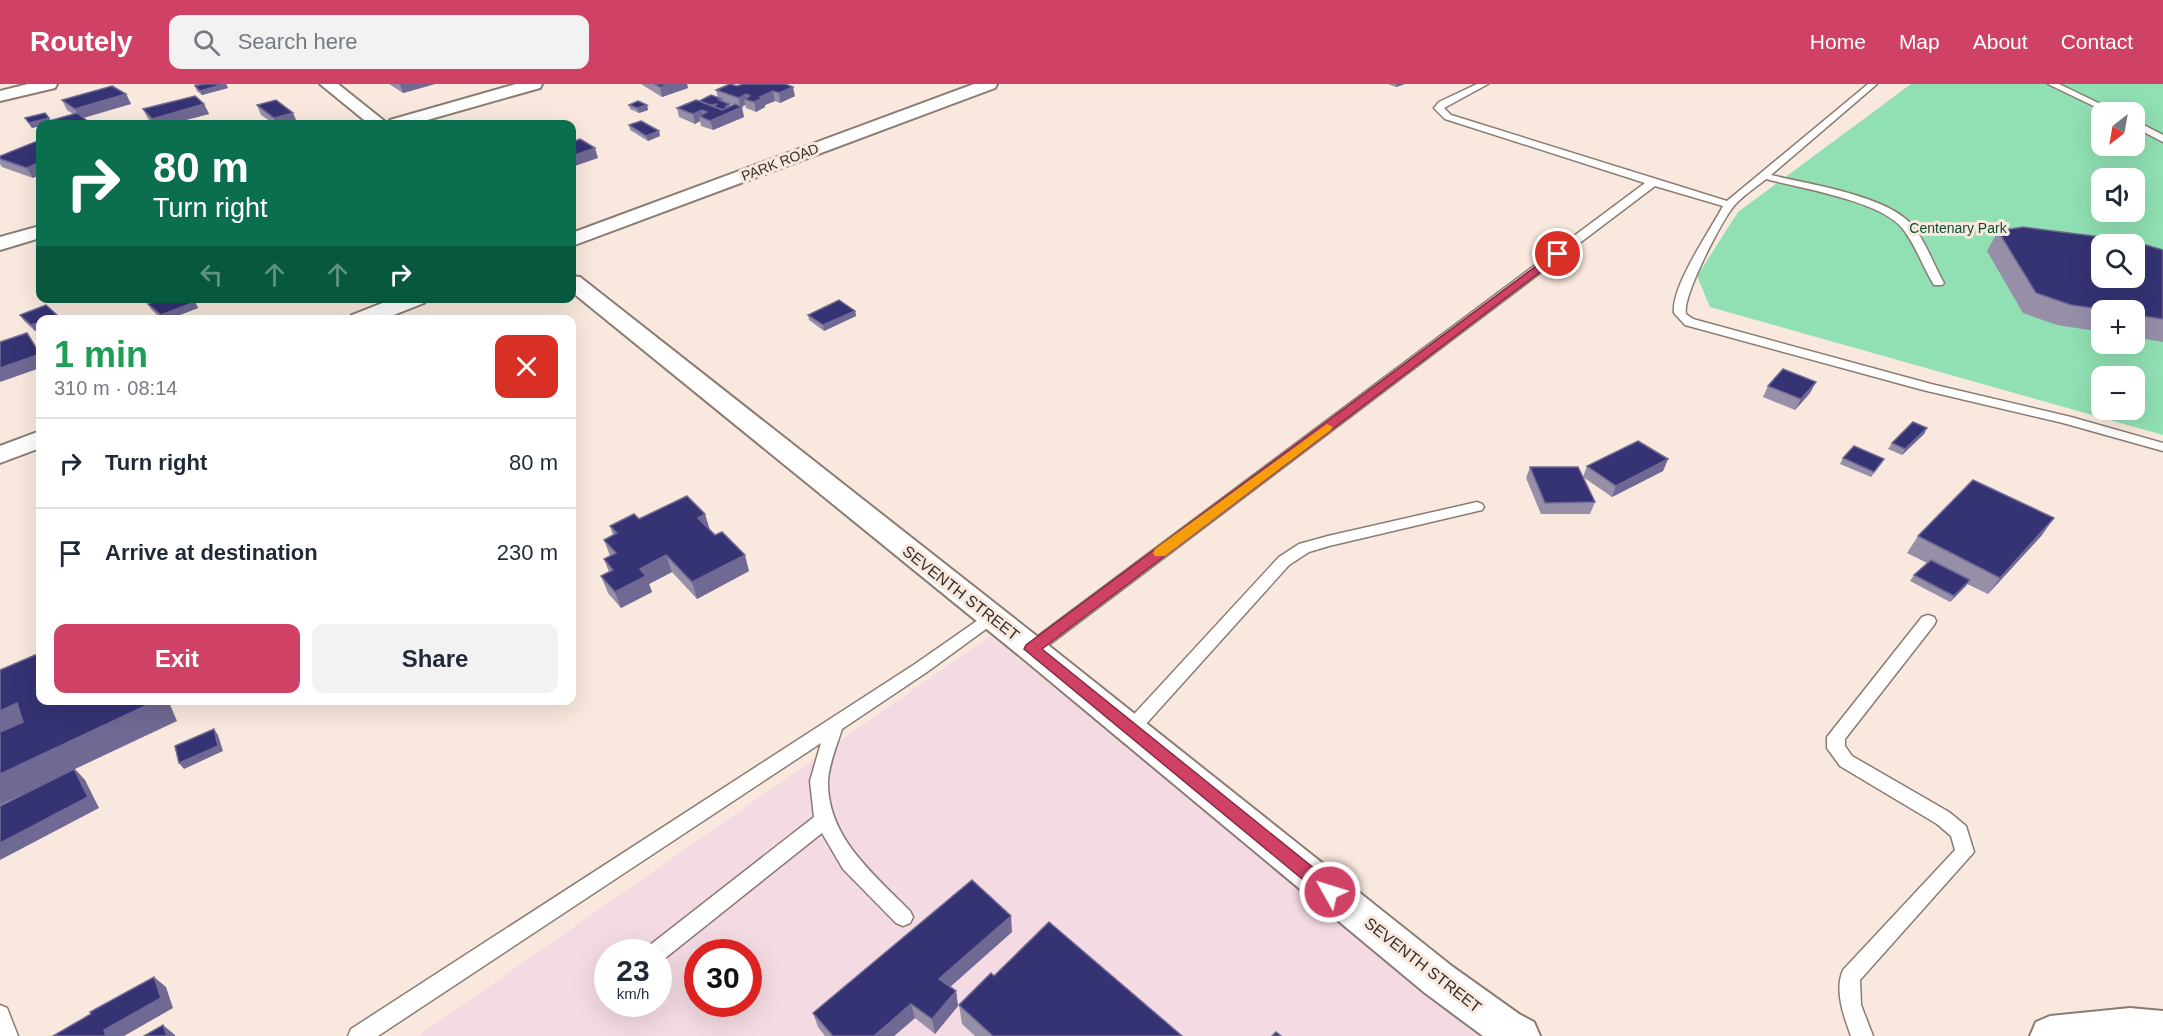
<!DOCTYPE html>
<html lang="en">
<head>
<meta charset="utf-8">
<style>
  :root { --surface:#fff; --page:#f2f2f3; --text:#1f2937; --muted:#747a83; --line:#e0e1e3; --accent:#d04166 }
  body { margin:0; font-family:Helvetica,sans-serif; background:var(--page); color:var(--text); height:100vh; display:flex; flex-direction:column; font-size:22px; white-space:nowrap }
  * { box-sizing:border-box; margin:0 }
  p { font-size:20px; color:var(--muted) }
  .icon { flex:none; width:33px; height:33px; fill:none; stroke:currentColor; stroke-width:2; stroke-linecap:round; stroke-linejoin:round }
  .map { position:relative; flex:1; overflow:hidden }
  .sheet { position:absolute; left:36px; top:231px; width:540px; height:390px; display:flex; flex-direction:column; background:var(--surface); border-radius:12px; box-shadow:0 6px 24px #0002 }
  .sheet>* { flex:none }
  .top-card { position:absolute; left:36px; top:36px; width:540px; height:183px; border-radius:12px; box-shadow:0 6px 24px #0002; background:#0b6e4f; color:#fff; overflow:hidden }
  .needle { width:39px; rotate:211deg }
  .fabs { position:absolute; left:2091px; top:18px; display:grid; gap:12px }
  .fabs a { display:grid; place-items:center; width:54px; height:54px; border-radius:12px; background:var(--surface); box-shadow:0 6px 24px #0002; font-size:30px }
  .speed { position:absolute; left:594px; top:855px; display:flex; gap:12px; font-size:30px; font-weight:700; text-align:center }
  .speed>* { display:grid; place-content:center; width:78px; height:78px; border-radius:50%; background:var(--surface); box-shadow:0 6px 24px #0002; line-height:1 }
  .speed small { font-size:15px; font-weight:400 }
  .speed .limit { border:9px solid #d22; background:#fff; color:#111 }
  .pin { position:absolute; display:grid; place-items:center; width:51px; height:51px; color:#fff; margin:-26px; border:3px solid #fff; border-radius:50%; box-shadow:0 2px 6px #0007 }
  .me { position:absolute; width:66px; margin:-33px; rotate:309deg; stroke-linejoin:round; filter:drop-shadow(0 0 4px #0008) }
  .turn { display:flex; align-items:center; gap:21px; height:126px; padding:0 18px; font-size:27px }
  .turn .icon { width:78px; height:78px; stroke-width:2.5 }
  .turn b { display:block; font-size:42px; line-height:51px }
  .lanes { display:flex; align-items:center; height:57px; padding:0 18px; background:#0003; justify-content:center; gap:30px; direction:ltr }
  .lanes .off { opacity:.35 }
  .round { display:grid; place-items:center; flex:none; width:63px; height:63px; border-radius:12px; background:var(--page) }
  .head { display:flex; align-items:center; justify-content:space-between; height:102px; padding:0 18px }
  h1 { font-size:36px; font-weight:800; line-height:45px; color:#1e9e55 }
  .button { display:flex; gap:12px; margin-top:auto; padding:12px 18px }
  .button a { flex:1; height:69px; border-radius:12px; background:var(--accent); color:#fff; font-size:24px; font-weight:800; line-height:69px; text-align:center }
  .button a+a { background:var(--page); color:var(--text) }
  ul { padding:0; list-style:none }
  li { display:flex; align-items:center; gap:18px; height:90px; padding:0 18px; border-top:2px solid var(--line) }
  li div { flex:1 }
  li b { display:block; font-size:22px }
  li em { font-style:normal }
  header { display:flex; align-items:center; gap:36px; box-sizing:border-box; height:84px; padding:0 30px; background:var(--accent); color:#fff }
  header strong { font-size:28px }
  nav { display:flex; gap:33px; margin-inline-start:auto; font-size:21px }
  .search { width:420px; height:54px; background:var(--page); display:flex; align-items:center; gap:15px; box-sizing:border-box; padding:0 21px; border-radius:12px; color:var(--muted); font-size:22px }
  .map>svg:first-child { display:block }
  .commercial { fill:#f4dae2; fill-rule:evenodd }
  .green { fill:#90e0b3; fill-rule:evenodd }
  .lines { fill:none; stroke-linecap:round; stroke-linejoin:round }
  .lane-casing { stroke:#8b7c72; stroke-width:3 }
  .street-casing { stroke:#8b7c72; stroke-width:4 }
  .lane { fill:#fff; fill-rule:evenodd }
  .street { fill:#fff; fill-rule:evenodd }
  .wall { fill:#978ea8; fill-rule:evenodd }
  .shaded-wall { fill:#706994 }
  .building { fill:#353374; stroke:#706994; stroke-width:1.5; fill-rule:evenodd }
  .route { fill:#d04166; stroke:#872a42; stroke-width:1.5 }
  .slow { fill:#f59e0b }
  .labels { text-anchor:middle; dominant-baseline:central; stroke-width:6; stroke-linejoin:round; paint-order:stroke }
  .far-street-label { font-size:14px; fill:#352e2a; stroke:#f9e8dd }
  .far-park-label { font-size:14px; fill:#0b5032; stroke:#f9e8dd }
  .street-label { font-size:16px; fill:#352e2a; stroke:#f9e8dd }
</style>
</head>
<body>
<header>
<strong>Routely</strong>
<div class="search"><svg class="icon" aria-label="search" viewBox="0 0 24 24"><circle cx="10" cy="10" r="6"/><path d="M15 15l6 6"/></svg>Search here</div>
<nav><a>Home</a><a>Map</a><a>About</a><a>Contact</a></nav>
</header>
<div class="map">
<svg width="2163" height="952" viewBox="0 0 2163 952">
  <rect width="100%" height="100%" fill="#f9e8dd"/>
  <path class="commercial" d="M990 552 1489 952H418ZM608 868H658V920H608ZM698 868H748V920H698Z"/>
  <path class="green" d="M1911 0H2163V351L1710 223 1697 192 1738 128ZM2102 28H2134V62H2102ZM2102 94H2134V128H2102ZM2102 160H2134V194H2102ZM2102 226H2134V260H2102ZM2102 292H2134V326H2102Z"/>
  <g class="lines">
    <defs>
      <g id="lane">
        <path d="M1477 0H1488L1444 24 1451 31 1727 117 1868 0H1877L1771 91C1808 100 1884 111 1910 139 1925 155 1933 180 1944 199L1942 201H1934C1923 183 1916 162 1903 145 1882 117 1800 104 1766 95 1755 104 1741 113 1733 123 1721 139 1682 212 1686 230L1693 235 1931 300 2071 333 2163 359V367L2063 339 1923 306 1685 241 1674 229C1671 202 1710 147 1723 122L1655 102 1038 569H1026L1024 565 1026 561 1645 99 1445 35 1434 24 1439 18Z"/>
        <path d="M2048 0H2059L2117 28H2106Z"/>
        <path d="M2134 36 2163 51V58L2134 43Z"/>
        <path d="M1477 418 1482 420 1484 423 1482 426 1329 462 1309 468 1289 481 1137 650 1131 652 1125 650 1122 645 1125 640 1279 473 1299 460 1328 452Z"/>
        <path d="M991 527 997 529 999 533 997 537 927 588 842 645C837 661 828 682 828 699 828 754 874 790 910 827L913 833 910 839 903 842 896 839 843 785 822 749 664 875 658 877V868H647L650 861 814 733 810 697 821 659 378 952H348L351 945 915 580Z"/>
        <path d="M1928 531 1934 533 1936 537 1934 541 1845 655V662L1852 672 1949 728 1966 742 1974 768 1860 896 1861 921 1873 952H1851C1844 932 1834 907 1843 886L1955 766 1951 752 1937 740 1840 682 1827 664V653L1922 533Z"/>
        <path d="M0 921 7 924 18 952H0Z"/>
      </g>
      <g id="street">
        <path d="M28 0H57L55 4 0 17V7Z"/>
        <path d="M320 0H338L388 40 390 36 516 0H542L540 4 413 40H369Z"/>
        <path d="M974 0H997L995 4 572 162V149Z"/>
        <path d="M40 142V154L0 166V153Z"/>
        <path d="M572 192 580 193 1043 557 1453 883 1519 930 1534 938 1540 952H1483L1425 909 1021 573 572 208Z"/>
        <path d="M395 214H427L424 219 381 236H349L352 231Z"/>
        <path d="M40 347V364L0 379V362Z"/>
        <path d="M2130 924 2163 927V952H2030L2036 938 2050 932Z"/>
      </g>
    </defs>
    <use href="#lane" class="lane-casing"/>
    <use href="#street" class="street-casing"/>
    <use href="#lane" class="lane"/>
    <use href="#street" class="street"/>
  </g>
  <g class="wall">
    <path d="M194 0H226L228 4 202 11 197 7 195 2H196Z"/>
    <path d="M389 0H435L403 9Z"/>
    <path d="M641 0H687L688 4 662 13Z"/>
    <path d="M743 0 795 12 780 19 775 17 765 21V23L756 28 746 24 745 21 741 23 744 33 713 46 701 42 700 37 695 40 679 33 677 24 718 14 716 6 737 2ZM723 17 734 21 731 22Z"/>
    <path d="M1388 0H1405L1396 3Z"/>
    <path d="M126 10 131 20 40 40V42L32 44 25 34 50 36 73 30 67 26 62 16Z"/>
    <path d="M204 20 209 30 170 40H154L148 35 143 25Z"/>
    <path d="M257 21 297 38 290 40H274L261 31Z"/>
    <path d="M629 21H647L648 26 639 29 630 25Z"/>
    <path d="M629 41 660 52 648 57 630 46Z"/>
    <path d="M40 56 33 94 2 83 0 80V72Z"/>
    <path d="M1998 147 2163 166V258L2134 253V226H2102V248L2057 241 2023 229 1987 167Z"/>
    <path d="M195 218 198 224 167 236H162L151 225 148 220Z"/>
    <path d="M855 227 856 232 824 247 809 236 808 231Z"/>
    <path d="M20 231H57L60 236H40V244L35 247 24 237Z"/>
    <path d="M1768 302 1810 309 1795 326 1763 313Z"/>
    <path d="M1927 344 1924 350 1902 371 1888 365 1892 359Z"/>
    <path d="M1843 374 1884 375 1871 393 1840 380Z"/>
    <path d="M1668 375 1663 387 1612 413 1583 393 1587 382Z"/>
    <path d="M1530 383 1595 418 1590 430H1541L1526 394Z"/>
    <path d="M639 435 710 446 749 487 697 515 672 488 649 500 652 508 621 524 608 509 601 492 609 488 604 475 610 472 604 456 613 451 610 442Z"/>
    <path d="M2042 451 1988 510 1967 500 1950 518 1910 497 1914 491 1927 479 1907 469 1918 452Z"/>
    <path d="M1012 848 950 903 956 907 958 922 935 950 915 934 894 952H825L818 943 813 929Z"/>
    <path d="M994 892 1182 952H975L962 940 959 921Z"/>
  </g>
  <g class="shaded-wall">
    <path d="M226 0 228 4 202 11 200 7Z"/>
    <path d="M400 0H435L403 9Z"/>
    <path d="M670 0H687L688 4 662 13 660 3Z"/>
    <path d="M1397 0H1405L1396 3Z"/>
    <path d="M793 3 795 12 780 19 779 9Z"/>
    <path d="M773 7 775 17 765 21V23L756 28 754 18 760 13Z"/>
    <path d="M126 10 131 20 80 35 75 25Z"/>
    <path d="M746 10 747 16 744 15 745 21 740 23 739 14Z"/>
    <path d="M204 20 209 30 170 40H155L152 35Z"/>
    <path d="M647 21 648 26 639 29 637 24Z"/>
    <path d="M742 23 744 33 713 46 710 37Z"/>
    <path d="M702 26 704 34 699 32 700 37 695 40 693 30Z"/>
    <path d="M293 29 297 38 290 40H276L274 34Z"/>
    <path d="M49 34 52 39 39 40 40 42 32 44 29 39Z"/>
    <path d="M89 38 91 40H80Z"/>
    <path d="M659 47 660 52 648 57 646 52Z"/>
    <path d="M595 64 598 74 572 83V72Z"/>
    <path d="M40 78V91L33 94 27 84Z"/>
    <path d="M195 218 198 224 167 236H163L161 231Z"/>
    <path d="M855 227 856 232 824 247 823 241Z"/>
    <path d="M57 231 60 236H46Z"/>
    <path d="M40 238V244L35 247 31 241Z"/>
    <path d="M27 249 40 270V284L0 298V284Z"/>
    <path d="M1816 298 1810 309 1795 326 1801 315Z"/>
    <path d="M1927 344 1924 350 1902 371 1905 365Z"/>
    <path d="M1668 375 1663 387 1612 413 1616 402Z"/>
    <path d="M705 430 710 446 698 434Z"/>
    <path d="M2054 434 2042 451 1988 510 2000 494Z"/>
    <path d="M666 471 672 488 649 500 652 508 621 524 615 508 640 485Z"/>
    <path d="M745 471 749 487 697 515 692 498Z"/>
    <path d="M1970 496 1966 502 1950 518 1954 512Z"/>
    <path d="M158 616H168L177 637 75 685 85 696 99 724 0 776V759L75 686 0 721V690Z"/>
    <path d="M17 619 37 640 0 657V627Z"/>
    <path d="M214 645 218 651 223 667 184 685 179 679Z"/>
    <path d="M1011 832 1012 848 942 910 939 895Z"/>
    <path d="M154 893 166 903 173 924 124 952H106L104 946Z"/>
    <path d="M956 907 958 922 935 950 932 935Z"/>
    <path d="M911 920 915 934 894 952H874Z"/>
    <path d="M163 941 175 951V952H167Z"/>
  </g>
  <g class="building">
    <path d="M204 0H224L200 7 195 2Z"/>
    <path d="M654 0H670L660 3Z"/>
    <path d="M730 0 737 2 743 0H785L793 3 779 9 773 7 760 13 763 14 754 18 744 15 750 12 746 10 739 14 716 6Z"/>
    <path d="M112 2 126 10 75 25 62 16Z"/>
    <path d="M711 11 722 15 719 16 730 20 726 22 729 23 722 26 713 22 717 20 711 21 699 17Z"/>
    <path d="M195 12 204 20 152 35 143 25Z"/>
    <path d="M276 16 293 29 274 34 257 21Z"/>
    <path d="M696 16 722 26 735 20 742 23 710 37 699 32 707 28 702 26 693 30 677 24Z"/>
    <path d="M638 17 647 21 637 24 629 21Z"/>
    <path d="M45 29 49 34 29 39 25 34Z"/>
    <path d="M77 29 89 38 80 40H39Z"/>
    <path d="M641 37 659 47 646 52 629 41Z"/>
    <path d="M580 55 595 64 572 72V58Z"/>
    <path d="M40 56V78L27 84 0 75V72Z"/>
    <path d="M2023 143 2133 157 2163 166V235L2134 231V226H2106L2071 221 2036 209 1998 147ZM2102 160H2134V194H2102Z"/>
    <path d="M162 214H191L195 218 161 231 148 220Z"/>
    <path d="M839 216 855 227 823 241 808 231Z"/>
    <path d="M46 221 57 231 46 236H40V238L31 241 20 231Z"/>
    <path d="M27 249 40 270 0 284V258Z"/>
    <path d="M1783 285 1816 298 1801 315 1768 302Z"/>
    <path d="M1913 338 1927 344 1905 365 1892 359Z"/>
    <path d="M1638 357 1668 375 1616 402 1587 382Z"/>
    <path d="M1854 362 1884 375 1874 388 1843 374Z"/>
    <path d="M1530 383H1578L1595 418 1545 419Z"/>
    <path d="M1973 396 2054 434 2000 494 1918 452Z"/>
    <path d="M687 412 705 430 698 434 715 451 722 448 745 471 692 498 666 471 640 485 646 492 615 508 601 492 613 486 604 475 616 469 604 456 617 449 610 442 634 430 639 435Z"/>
    <path d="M1931 476 1970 496 1954 512 1914 491Z"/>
    <path d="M40 569V616H80L81 618 84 616H158L0 690V648L23 638 17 619 0 627V586Z"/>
    <path d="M214 645 218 662 179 679 175 662Z"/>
    <path d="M74 685 88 713 0 759V722Z"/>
    <path d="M972 796 1011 832 939 895 956 907 932 935 911 920 874 952H833L813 929Z"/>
    <path d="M1049 838 1182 952H993L959 921 991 889 994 892Z"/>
    <path d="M154 893 161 914 104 946 106 952H53L91 930 90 928Z"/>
    <path d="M163 941 167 952H144Z"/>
    <path d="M1276 948 1281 952H1272Z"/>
  </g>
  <path class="route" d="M1555 168 1564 170 1042 565 1336 802 1339 808 1336 813 1330 815 1324 813 1024 565 1026 561Z"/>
  <path class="slow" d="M1327 340 1333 343 1331 346 1165 472H1155L1153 469 1155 465Z"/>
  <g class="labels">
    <g class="far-street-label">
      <text transform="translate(780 78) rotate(-21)">PARK ROAD</text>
    </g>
    <g class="far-park-label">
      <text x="1958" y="144">Centenary Park</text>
    </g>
    <g class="street-label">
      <text transform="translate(961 509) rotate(38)">SEVENTH STREET</text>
      <text transform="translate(1423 881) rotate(38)">SEVENTH STREET</text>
    </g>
  </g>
</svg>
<div class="fabs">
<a><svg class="needle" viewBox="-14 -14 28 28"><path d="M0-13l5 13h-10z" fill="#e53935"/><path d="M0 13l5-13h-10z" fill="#747a83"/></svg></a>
<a><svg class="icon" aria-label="sound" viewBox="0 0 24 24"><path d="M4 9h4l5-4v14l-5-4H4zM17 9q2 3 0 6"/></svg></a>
<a><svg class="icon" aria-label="search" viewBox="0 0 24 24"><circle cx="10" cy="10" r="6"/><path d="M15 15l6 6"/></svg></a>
<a>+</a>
<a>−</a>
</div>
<div class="speed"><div>23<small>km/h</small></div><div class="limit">30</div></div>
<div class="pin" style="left:1558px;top:170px;background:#d93025"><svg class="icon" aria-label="arrive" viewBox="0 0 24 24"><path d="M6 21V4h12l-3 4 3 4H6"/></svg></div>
<svg class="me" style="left:1330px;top:808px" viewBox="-20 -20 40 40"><circle r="17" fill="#d04166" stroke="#fff" stroke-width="3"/><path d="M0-11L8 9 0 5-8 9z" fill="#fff"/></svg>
<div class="top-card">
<div class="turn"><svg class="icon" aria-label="right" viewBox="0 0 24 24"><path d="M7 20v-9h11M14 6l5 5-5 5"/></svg><div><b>80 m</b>Turn right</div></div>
<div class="lanes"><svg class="icon off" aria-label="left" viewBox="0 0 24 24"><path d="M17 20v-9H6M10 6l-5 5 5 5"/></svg><svg class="icon off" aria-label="ahead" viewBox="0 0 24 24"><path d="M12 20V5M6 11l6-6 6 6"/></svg><svg class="icon off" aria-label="ahead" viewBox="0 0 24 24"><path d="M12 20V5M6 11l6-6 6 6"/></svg><svg class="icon" aria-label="right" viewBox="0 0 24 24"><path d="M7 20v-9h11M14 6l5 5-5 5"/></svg></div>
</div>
<section class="sheet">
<div class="head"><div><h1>1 min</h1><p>310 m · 08:14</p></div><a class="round" style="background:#d93025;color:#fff"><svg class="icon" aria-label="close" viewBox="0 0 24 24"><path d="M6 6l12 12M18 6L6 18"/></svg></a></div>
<ul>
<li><svg class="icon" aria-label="right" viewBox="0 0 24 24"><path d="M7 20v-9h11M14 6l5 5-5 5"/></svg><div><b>Turn right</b></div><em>80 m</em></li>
<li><svg class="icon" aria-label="arrive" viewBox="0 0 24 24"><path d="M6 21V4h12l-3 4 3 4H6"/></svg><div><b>Arrive at destination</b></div><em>230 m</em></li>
</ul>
<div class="button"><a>Exit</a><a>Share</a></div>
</section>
</div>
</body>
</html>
